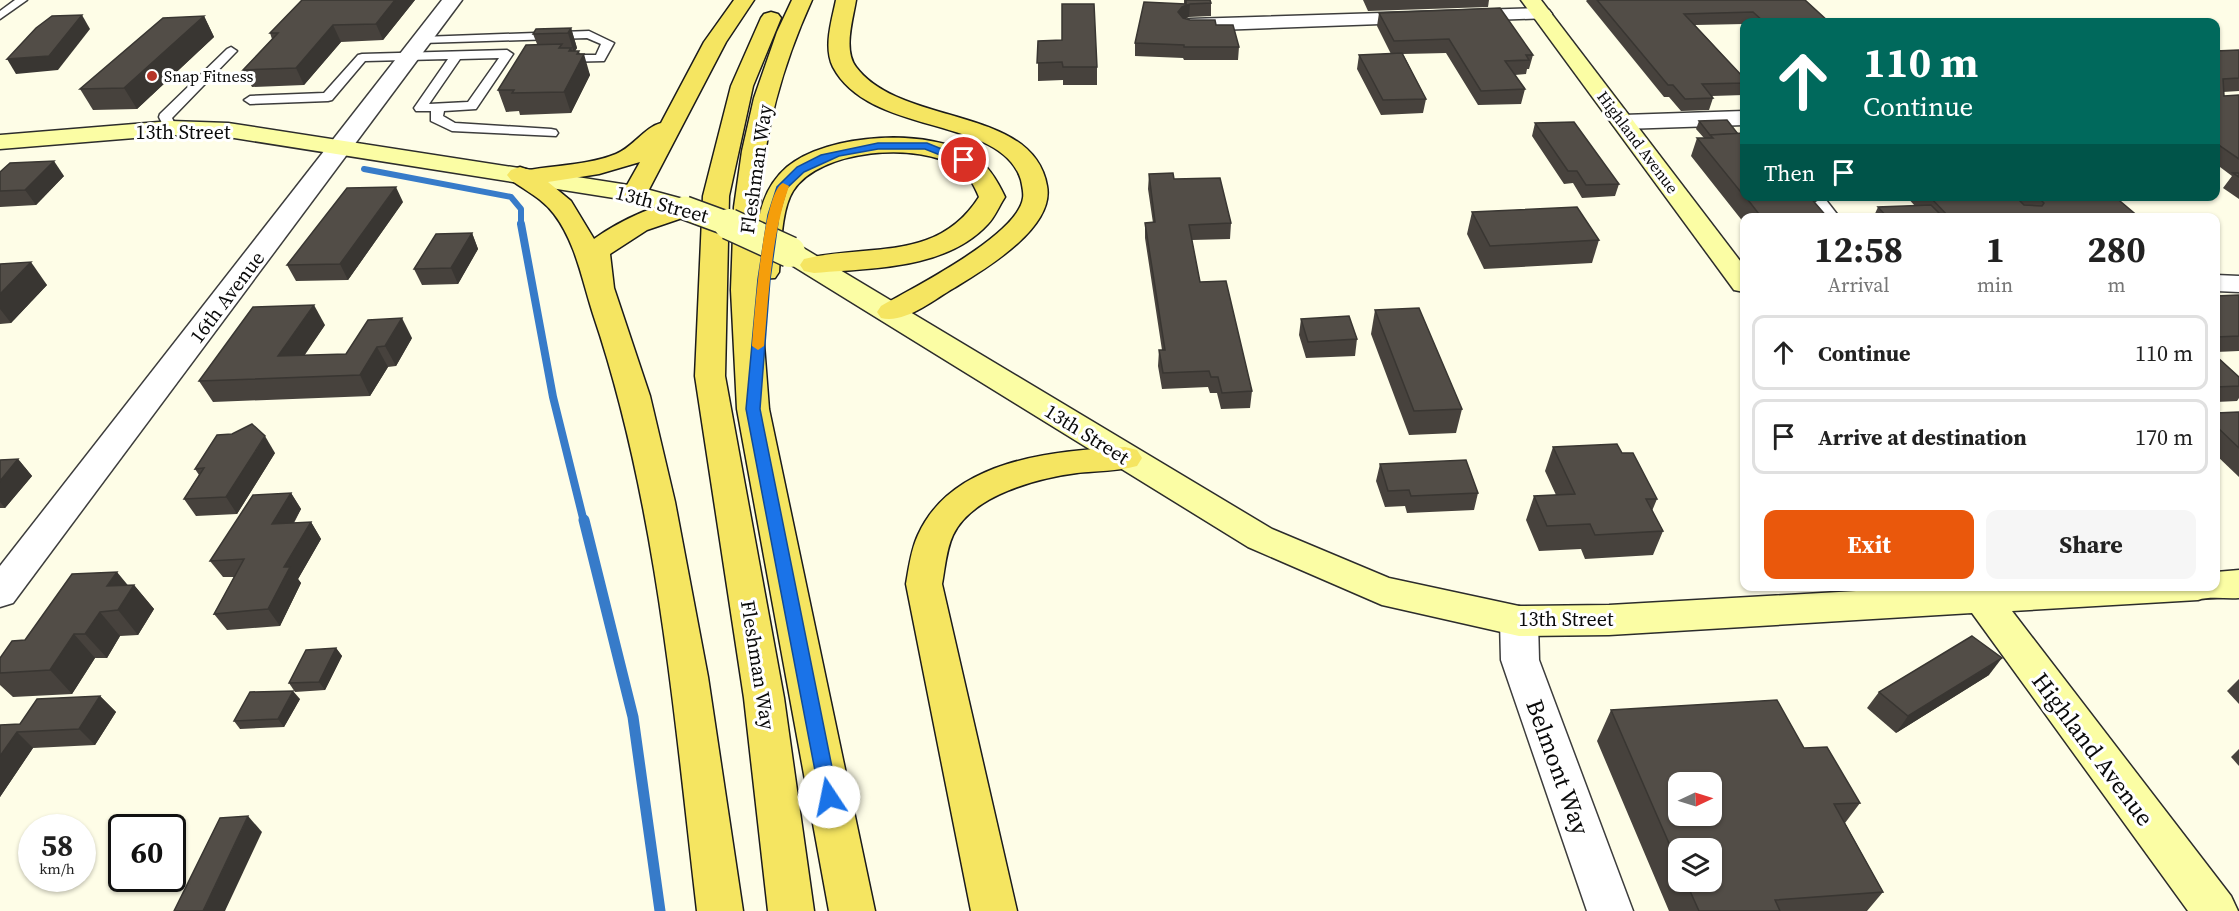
<!DOCTYPE html>
<html lang="en">
<head>
<meta charset="utf-8">
<style>
  :root { --surface:#fff; --page:#f6f6f6; --text:#222; --muted:#767676; --line:#e0e0e0; --accent:#ea580c }
  body { margin:0; font-family:"Source Serif 4",serif; background:var(--page); color:var(--text); height:100vh; display:flex; flex-direction:column; font-size:22px; white-space:nowrap }
  * { box-sizing:border-box; margin:0 }
  p { font-size:20px; color:var(--muted) }
  .icon { flex:none; width:33px; height:33px; fill:none; stroke:currentColor; stroke-width:2; stroke-linecap:round; stroke-linejoin:round }
  .map { position:relative; flex:1; overflow:hidden }
  .drawer { position:absolute; left:1740px; top:213px; width:480px; height:378px; display:flex; flex-direction:column; background:var(--surface); border-radius:12px; box-shadow:0 2px 4px #0004 }
  .drawer>* { flex:none }
  .guide { position:absolute; left:1740px; top:18px; width:480px; height:183px; border-radius:12px; box-shadow:0 2px 4px #0004; background:#00695c; color:#fff; overflow:hidden }
  .needle { width:39px; rotate:86deg }
  .tools { position:absolute; left:1668px; top:772px; display:grid; gap:12px }
  .tools a { display:grid; place-items:center; width:54px; height:54px; border-radius:12px; background:var(--surface); box-shadow:0 2px 4px #0004; font-size:30px }
  .speed { position:absolute; left:18px; top:814px; display:flex; gap:12px; font-size:30px; font-weight:700; text-align:center }
  .speed>* { display:grid; place-content:center; width:78px; height:78px; border-radius:50%; background:var(--surface); box-shadow:0 2px 4px #0004; line-height:1 }
  .speed small { font-size:15px; font-weight:400 }
  .speed .limit { border:3px solid #111; border-radius:9px; background:#fff; color:#111 }
  .pin { position:absolute; display:grid; place-items:center; width:51px; height:51px; color:#fff; margin:-26px; border:3px solid #fff; border-radius:50%; box-shadow:0 2px 6px #0007 }
  .me { position:absolute; width:66px; margin:-33px; rotate:349deg; stroke-linejoin:round; filter:drop-shadow(0 0 4px #0008) }
  .turn { display:flex; align-items:center; gap:21px; height:126px; padding:0 24px; font-size:27px }
  .turn .icon { width:78px; height:78px; stroke-width:2.5 }
  .turn b { display:block; font-size:42px; line-height:51px }
  .then { display:flex; align-items:center; height:57px; padding:0 24px; background:#0003; gap:12px; font-size:22px }
  .eta { display:flex; justify-content:space-evenly; align-items:center; height:102px; text-align:center }
  .eta b { font-size:36px; font-weight:700; line-height:42px }
  .cta { display:flex; gap:12px; margin-top:auto; padding:12px 24px }
  .cta a { flex:1; height:69px; border-radius:12px; background:var(--accent); color:#fff; font-size:24px; font-weight:700; line-height:69px; text-align:center }
  .cta a+a { background:var(--page); color:var(--text) }
  ul { padding:0; list-style:none }
  li { display:flex; align-items:center; gap:18px; height:75px; margin:0 12px 9px; padding:0 12px; border:3px solid var(--line); border-radius:12px }
  li div { flex:1 }
  li b { display:block; font-size:22px }
  li em { font-style:normal }
  .map>svg:first-child { display:block }
  .lines { fill:none; stroke-linecap:round; stroke-linejoin:round }
  .stream-far2 { stroke:#377bc9; stroke-width:6 }
  .stream-far1 { stroke:#377bc9; stroke-width:8 }
  .stream { stroke:#377bc9; stroke-width:11 }
  .service-casing { stroke:#3d3d3d; stroke-width:3 }
  .minor-casing { stroke:#3d3d3d; stroke-width:3 }
  .tertiary-casing { stroke:#3d3d3d; stroke-width:3 }
  .secondary-casing { stroke:#2c2c2c; stroke-width:3 }
  .primary-casing { stroke:#1b1b1b; stroke-width:3 }
  .service { fill:#fff; fill-rule:evenodd }
  .minor { fill:#fff; fill-rule:evenodd }
  .tertiary { fill:#fff; fill-rule:evenodd }
  .secondary { fill:#fbfda4; fill-rule:evenodd }
  .primary { fill:#f5e561; fill-rule:evenodd }
  .secondary-bridge-far1-casing { stroke:#2c2c2c; stroke-width:26; stroke-linecap:butt }
  .secondary-bridge-casing { stroke:#2c2c2c; stroke-width:33; stroke-linecap:butt }
  .secondary-bridge-far1 { stroke:#fbfda4; stroke-width:23 }
  .secondary-bridge { stroke:#fbfda4; stroke-width:30 }
  .wall { fill:#47423d; fill-rule:evenodd }
  .shaded-wall { fill:#393632 }
  .building { fill:#524d47; stroke:#393632; stroke-width:1.5; fill-rule:evenodd }
  .route { fill:#1a73e8; stroke:#114b97; stroke-width:1.5 }
  .slow { fill:#f59e0b }
  .poi-dot { fill:#b53427; stroke:#fff; stroke-width:2 }
  .labels { text-anchor:middle; dominant-baseline:central; stroke-width:6; stroke-linejoin:round; paint-order:stroke }
  .far-poi-label { font-size:16px; fill:#0a0a0a; stroke:#fff; text-anchor:start }
  .far-street-label { font-size:16px; fill:#0a0a0a; stroke:#fff }
  .street-label { font-size:20px; fill:#0a0a0a; stroke:#fff }
  .near-street-label { font-size:24px; fill:#0a0a0a; stroke:#fff }
</style>
</head>
<body>
<div class="map">
<svg width="2239" height="911" viewBox="0 0 2239 911">
  <rect width="100%" height="100%" fill="#fefde7"/>
  <g class="lines">
    <path class="stream-far2" d="M364 169 511 197 521 209V226"/>
    <path class="stream-far1" d="M521 224 553 397 584 522"/>
    <path class="stream" d="M584 520 633 717 660 911"/>
    <defs>
      <g id="service">
        <path d="M15 0H27L0 19V11Z"/>
        <path d="M589 31 614 43 604 61 559 62 557 59 563 55H596L601 44 587 38 422 43 416 40 422 37Z"/>
        <path d="M231 47 237 51 235 53 172 118 177 128 176 131H166L159 117 160 114 227 49Z"/>
        <path d="M507 50 513 54 476 109 444 111 443 116 455 123 551 129 556 130 558 133 556 136 452 131 431 121V111H416L414 108 448 59 365 61 332 100 328 101 250 104 244 100 250 96 324 93 358 55 362 54ZM499 58 468 102 429 104 460 59Z"/>
        <path d="M1821 199 1826 200 1840 218H1825L1814 203Z"/>
      </g>
      <g id="minor">
        <path d="M1542 8 1549 10 1552 14 1549 18 1190 31 1183 29 1180 25 1183 21 1190 19Z"/>
        <path d="M1744 111V125L1623 129 1615 127 1611 122 1615 117 1623 115Z"/>
        <path d="M2216 275 2239 276V292L2216 291Z"/>
        <path d="M1519 606 1532 611 1538 621 1539 660 1633 911H1587L1501 660 1500 621 1506 611Z"/>
      </g>
      <path id="tertiary" d="M442 0H462L13 603 0 607V566Z"/>
      <g id="secondary">
        <path d="M1521 0H1541L1744 266V292L1734 290Z"/>
        <path d="M171 121 228 123 635 186 694 202 698 208 694 214 685 216 633 201 228 137 171 135 0 149V135Z"/>
        <path d="M790 244 800 246 1272 529 1389 578 1519 606 1609 605 1943 586H2216V572L2239 570V598C2226 599 2209 596 2198 600L2012 611 2231 896 2238 911H2188L1972 613 1609 635 1519 636 1382 605 1248 547 780 258 776 252 780 246Z"/>
      </g>
      <g id="primary">
        <path d="M734 0H754L726 42 644 199 635 202 626 199 622 194 640 162 599 174 548 182 571 201 594 239C616 223 667 196 694 202L698 208 694 214 647 230 610 254 614 288 650 396 675 502 708 677 743 911H697C674 714 657 503 593 314 582 280 576 243 554 214 543 199 526 191 511 180L507 175 511 170 520 167 529 170C557 165 589 165 616 154 633 147 645 127 661 123L704 42Z"/>
        <path d="M792 0H812C782 66 761 141 760 214 764 196 772 180 787 167 827 133 931 127 975 157 989 166 998 182 1005 197 999 206 995 217 988 224 946 270 870 268 814 273L804 271 800 265 804 259C869 243 937 263 979 197 974 185 969 175 958 168 920 141 819 149 793 191 781 210 781 249 779 272L775 278 759 279 769 409 875 911H829L737 409 731 290 734 207 742 151 754 98 777 32Z"/>
        <path d="M836 0H856C853 19 843 50 856 67 901 127 1033 105 1047 186 1055 228 985 269 954 288 933 300 905 324 881 318L877 312 881 306C913 288 1018 235 1023 198 1024 193 1022 185 1021 180 1001 115 870 137 833 67 823 47 832 20 836 0Z"/>
        <path d="M771 12 778 14 781 18 753 86 729 196 725 376 784 698 814 911H768L744 698 695 376 703 196 731 86 761 18 764 14Z"/>
        <path d="M1125 447 1137 450 1142 458 1137 466C1117 471 1097 471 1077 473 1038 478 972 495 953 535 946 550 945 568 942 584L1017 911H971L906 584C909 567 911 550 918 535 952 459 1053 451 1125 447Z"/>
      </g>
    </defs>
    <use href="#service" class="service-casing"/>
    <use href="#minor" class="minor-casing"/>
    <use href="#tertiary" class="tertiary-casing"/>
    <use href="#secondary" class="secondary-casing"/>
    <use href="#primary" class="primary-casing"/>
    <use href="#service" class="service"/>
    <use href="#minor" class="minor"/>
    <use href="#tertiary" class="tertiary"/>
    <use href="#secondary" class="secondary"/>
    <use href="#primary" class="primary"/>
    <defs>
      <path id="secondary-bridge-far1" d="M685 208 734 226"/>
      <path id="secondary-bridge" d="M729 224 790 252"/>
    </defs>
    <use href="#secondary-bridge-far1" class="secondary-bridge-far1-casing"/>
    <use href="#secondary-bridge" class="secondary-bridge-casing"/>
    <use href="#secondary-bridge-far1" class="secondary-bridge-far1"/>
    <use href="#secondary-bridge" class="secondary-bridge"/>
  </g>
  <g class="wall">
    <path d="M302 0H415L383 40 341 42 304 85 252 87 243 70 272 39 270 33Z"/>
    <path d="M1184 0H1210L1211 3V16L1189 17 1184 19 1216 25 1239 47 1238 60H1184L1183 58 1135 56V43L1184 4Z"/>
    <path d="M1363 0H1489L1488 7 1368 11Z"/>
    <path d="M1587 0H1805L1829 22H1744V24L1695 25 1744 78V95L1712 96 1713 98 1709 110 1681 111 1669 97H1664L1586 1Z"/>
    <path d="M1379 13 1533 55 1529 69H1527L1526 74 1515 75 1525 89 1521 104 1478 105 1446 53 1403 54 1426 99 1423 113 1381 115 1357 69 1359 55 1391 54 1377 26Z"/>
    <path d="M204 16 214 37 137 109 93 110 80 89Z"/>
    <path d="M571 28 577 48 575 51 580 54 590 75 571 113 520 115 519 111 506 112 498 90 537 44 533 34Z"/>
    <path d="M1038 41 1097 67V85H1063V80L1038 81Z"/>
    <path d="M2239 50V91L2223 92 2224 96 2239 95V199L2223 188 2232 176 2216 164V51Z"/>
    <path d="M1727 120 1744 196 1828 218H1744V223L1691 156 1697 138H1704L1696 129 1699 121Z"/>
    <path d="M1535 123 1619 184 1615 196 1582 198 1573 183 1564 184 1532 136Z"/>
    <path d="M0 172 64 176 36 205 0 207Z"/>
    <path d="M1149 174 1174 179 1231 223 1230 239 1192 240 1200 282 1252 391 1250 408 1221 409 1217 393H1210L1208 387 1162 389 1158 366 1159 350H1162L1145 238V223H1153L1148 189Z"/>
    <path d="M1906 196H2114L2140 218H1873L1878 207 1915 206Z"/>
    <path d="M403 202 348 280 296 281 287 265Z"/>
    <path d="M1472 212 1599 240 1592 263 1484 269 1467 234Z"/>
    <path d="M472 233 478 249 458 284 422 285 414 269Z"/>
    <path d="M0 264 47 285 11 323 0 324Z"/>
    <path d="M2239 295V351L2216 352V296Z"/>
    <path d="M1375 310 1462 409 1456 433 1409 435 1371 334Z"/>
    <path d="M1301 319 1357 339 1355 356 1306 358 1299 335Z"/>
    <path d="M325 325 304 355 346 354 412 338 396 366 388 367 370 396 213 402 199 381Z"/>
    <path d="M2216 356 2239 377V398L2237 401 2216 402Z"/>
    <path d="M2239 412V477L2216 455V413Z"/>
    <path d="M1553 447 1622 453 1657 499 1652 511 1663 531 1653 555 1585 559 1581 549 1539 551 1526 520 1534 496 1556 495 1545 471Z"/>
    <path d="M275 453 237 514 196 516 184 499 199 475 195 469Z"/>
    <path d="M18 459 32 476 5 508H0V460Z"/>
    <path d="M1380 464 1478 493 1474 510 1407 513 1405 506 1385 507 1376 481Z"/>
    <path d="M291 493 301 509 294 523 311 522 321 539 298 579 301 583 280 626 227 630 214 614 234 577H223L210 561Z"/>
    <path d="M128 585H134L154 609 138 635 120 636 107 658H95L72 694 13 697 0 685V658L25 640Z"/>
    <path d="M336 648 342 656 325 690 295 692 289 683Z"/>
    <path d="M1989 675 1896 733 1867 708 1879 692Z"/>
    <path d="M2239 679V704L2227 691Z"/>
    <path d="M100 696 116 712 95 745 33 748 0 797V725L20 724Z"/>
    <path d="M300 699 284 727 240 729 234 721Z"/>
    <path d="M1611 710 1804 748 1860 803 1845 823 1883 892 1867 911H1669L1597 741ZM1678 849 1712 882H1678Z"/>
    <path d="M2239 749V766L2231 757Z"/>
  </g>
  <g class="shaded-wall">
    <path d="M395 0H415L383 40 376 24Z"/>
    <path d="M1190 4 1189 17 1181 20 1178 12 1182 7Z"/>
    <path d="M82 15 90 29 58 70 16 74 7 59Z"/>
    <path d="M204 16 214 37 137 109 124 88Z"/>
    <path d="M333 25 341 42 304 85 296 68Z"/>
    <path d="M571 28 577 48 574 53 568 33Z"/>
    <path d="M571 48 577 67V54L579 51 581 59 584 54 590 75 571 113 564 92 569 51Z"/>
    <path d="M54 161 64 176 36 205 25 190Z"/>
    <path d="M396 187 403 202 348 280 340 264Z"/>
    <path d="M472 233 478 249 458 284 451 268Z"/>
    <path d="M31 262 47 285 11 323 0 309V294Z"/>
    <path d="M314 305 325 325 290 377 278 356Z"/>
    <path d="M402 318 412 338 396 366 385 346Z"/>
    <path d="M377 347 388 367 370 396 360 375Z"/>
    <path d="M265 436 275 453 237 514 226 497Z"/>
    <path d="M18 459 32 476 5 508 0 502V481Z"/>
    <path d="M291 493 301 509 283 540 272 524Z"/>
    <path d="M311 522 321 539 298 579 301 583 280 626 268 609 284 567Z"/>
    <path d="M117 572 131 589 134 585 154 609 138 635 118 610 107 586Z"/>
    <path d="M100 612 120 636 107 658 85 634Z"/>
    <path d="M74 634 95 658 72 694 50 670Z"/>
    <path d="M336 648 342 656 325 690 319 682Z"/>
    <path d="M2002 658 1989 675 1896 733 1908 716Z"/>
    <path d="M293 691 300 699 284 727 278 719Z"/>
    <path d="M100 696 116 712 95 745 79 729Z"/>
    <path d="M17 732 33 748 0 797V756Z"/>
    <path d="M248 816 262 832 225 911H203Z"/>
  </g>
  <g class="building">
    <path d="M302 0H395L376 24 333 25 296 68 243 70 278 33H270Z"/>
    <path d="M1186 0H1210L1211 3 1190 4 1182 7 1178 12 1183 18 1190 20H1215L1216 25H1233L1239 47H1184V45L1135 43 1144 2 1186 4Z"/>
    <path d="M1597 0H1805L1829 22H1764L1753 12 1684 14 1744 78V83L1702 84 1713 98 1685 99 1673 85H1668Z"/>
    <path d="M1062 4H1094L1097 67H1063L1062 62 1037 63 1038 41 1062 40Z"/>
    <path d="M1500 8 1533 55H1526L1529 60 1505 61 1525 89 1481 91 1449 39 1394 41 1379 13Z"/>
    <path d="M82 15 49 56 7 59 36 28 52 16Z"/>
    <path d="M204 16 124 88 80 89 163 18Z"/>
    <path d="M571 28 568 33 533 34 536 29Z"/>
    <path d="M562 44 559 48H571L569 51H579L577 54H584L564 92 512 93 514 90H498L526 45Z"/>
    <path d="M2239 50V78L2223 79 2224 96 2239 95V159L2216 143V51Z"/>
    <path d="M1402 53 1426 99 1383 100 1359 55Z"/>
    <path d="M1727 120 1738 134 1710 135 1699 121Z"/>
    <path d="M1574 122 1619 184 1586 185 1577 171H1568L1535 123Z"/>
    <path d="M1744 133V196L1697 138H1713L1710 135Z"/>
    <path d="M54 161 25 190 0 191V172L10 163Z"/>
    <path d="M1173 173 1174 179 1220 178 1231 223 1189 225 1200 282 1226 281 1252 391 1222 393 1218 377H1211L1209 371 1163 373 1159 350H1165L1145 223 1155 222 1149 174Z"/>
    <path d="M2233 173H2239V177Z"/>
    <path d="M396 187 340 264 287 265 347 188Z"/>
    <path d="M1745 196H1809L1828 218H1762Z"/>
    <path d="M1929 196H2015L2024 205 2042 206 2044 203 2037 196H2114L2140 218H1950Z"/>
    <path d="M1931 205 1944 218H1888L1878 207Z"/>
    <path d="M1577 207 1599 240 1490 246 1472 212Z"/>
    <path d="M472 233 451 268 414 269 436 234Z"/>
    <path d="M31 262 0 294V264Z"/>
    <path d="M2239 295V336L2216 337V296Z"/>
    <path d="M314 305 278 356 346 354 368 320 402 318 385 346 377 347 360 375 199 381 253 307Z"/>
    <path d="M1419 308 1462 409 1414 411 1375 310Z"/>
    <path d="M1349 316 1357 339 1308 342 1301 319Z"/>
    <path d="M2216 356 2239 377V386L2216 387Z"/>
    <path d="M2239 412V448L2216 426V413Z"/>
    <path d="M252 424 265 436 226 497 184 499 204 468 195 469 217 435 232 434Z"/>
    <path d="M1617 444 1622 453H1633L1657 499H1646L1663 531 1595 535 1590 524 1547 526 1534 496 1575 494 1553 447Z"/>
    <path d="M18 459 0 481V460Z"/>
    <path d="M1466 460 1478 493 1411 496 1409 490 1388 491 1380 464Z"/>
    <path d="M291 493 272 524 311 522 284 567H290L268 609 214 614 244 559 210 561 253 495Z"/>
    <path d="M117 572 107 586 134 585 118 610 100 612 85 634H74L50 670 0 673V658L12 641 25 640 72 574Z"/>
    <path d="M1972 636 2002 658 1908 716 1879 692Z"/>
    <path d="M336 648 319 682 289 683 306 650Z"/>
    <path d="M293 691 278 719 234 721 250 692Z"/>
    <path d="M100 696 79 729 17 732 0 756V725L20 724 37 699Z"/>
    <path d="M1777 700 1804 748 1827 747 1860 803 1834 804 1883 892 1775 900 1780 911H1699L1686 882H1712V849H1678V864L1611 710ZM1678 783H1712V816H1678Z"/>
    <path d="M248 816 203 911H174L220 818Z"/>
  </g>
  <path class="route" d="M878 143H927L969 160 960 163 925 149H878L839 156 804 172 787 188 779 215 770 279 760 409 838 797 835 802 829 805 823 802 820 797 746 409 758 279 768 215 777 187 797 167 821 155Z"/>
  <path class="slow" d="M783 183 789 186C771 238 769 292 764 346L758 350 752 346C754 321 763 191 783 183Z"/>
  <circle class="poi-dot" cx="152" cy="76" r="6"/>
  <g class="labels">
    <g class="far-poi-label">
      <text x="164" y="76">Snap Fitness</text>
    </g>
    <g class="far-street-label">
      <text transform="translate(1638 142) rotate(53)">Highland Avenue</text>
    </g>
    <g class="street-label">
      <text x="183" y="132">13th Street</text>
      <text transform="translate(756 169) rotate(-82)">Fleshman Way</text>
      <text transform="translate(662 204) rotate(15)">13th Street</text>
      <text transform="translate(227 297) rotate(-53)">16th Avenue</text>
      <text transform="translate(1087 434) rotate(32)">13th Street</text>
      <text x="1566" y="619">13th Street</text>
      <text transform="translate(758 665) rotate(81)">Fleshman Way</text>
    </g>
    <g class="near-street-label">
      <text transform="translate(2093 749) rotate(53)">Highland Avenue</text>
      <text transform="translate(1558 767) rotate(70)">Belmont Way</text>
    </g>
  </g>
</svg>
<div class="tools">
<a><svg class="needle" viewBox="-14 -14 28 28"><path d="M0-13l5 13h-10z" fill="#e53935"/><path d="M0 13l5-13h-10z" fill="#767676"/></svg></a>
<a><svg class="icon" aria-label="layers" viewBox="0 0 24 24"><path d="M12 4l9 5-9 5-9-5zM3 14l9 5 9-5"/></svg></a>
</div>
<div class="speed"><div>58<small>km/h</small></div><div class="limit">60</div></div>
<div class="pin" style="left:964px;top:160px;background:#d93025"><svg class="icon" aria-label="arrive" viewBox="0 0 24 24"><path d="M6 21V4h12l-3 4 3 4H6"/></svg></div>
<svg class="me" style="left:829px;top:797px" viewBox="-20 -20 40 40"><circle r="19" fill="#fff"/><path d="M0-13L10 11 0 6-10 11z" fill="#1a73e8"/></svg>
<div class="guide">
<div class="turn"><svg class="icon" aria-label="ahead" viewBox="0 0 24 24"><path d="M12 20V5M6 11l6-6 6 6"/></svg><div><b>110 m</b>Continue</div></div>
<div class="then">Then<svg class="icon" aria-label="arrive" viewBox="0 0 24 24"><path d="M6 21V4h12l-3 4 3 4H6"/></svg></div>
</div>
<section class="drawer">
<div class="eta">
<div><b>12:58</b><p>Arrival</p></div>
<div><b>1</b><p>min</p></div>
<div><b>280</b><p>m</p></div>
</div>
<ul>
<li><svg class="icon" aria-label="ahead" viewBox="0 0 24 24"><path d="M12 20V5M6 11l6-6 6 6"/></svg><div><b>Continue</b></div><em>110 m</em></li>
<li><svg class="icon" aria-label="arrive" viewBox="0 0 24 24"><path d="M6 21V4h12l-3 4 3 4H6"/></svg><div><b>Arrive at destination</b></div><em>170 m</em></li>
</ul>
<div class="cta"><a>Exit</a><a>Share</a></div>
</section>
</div>
</body>
</html>
